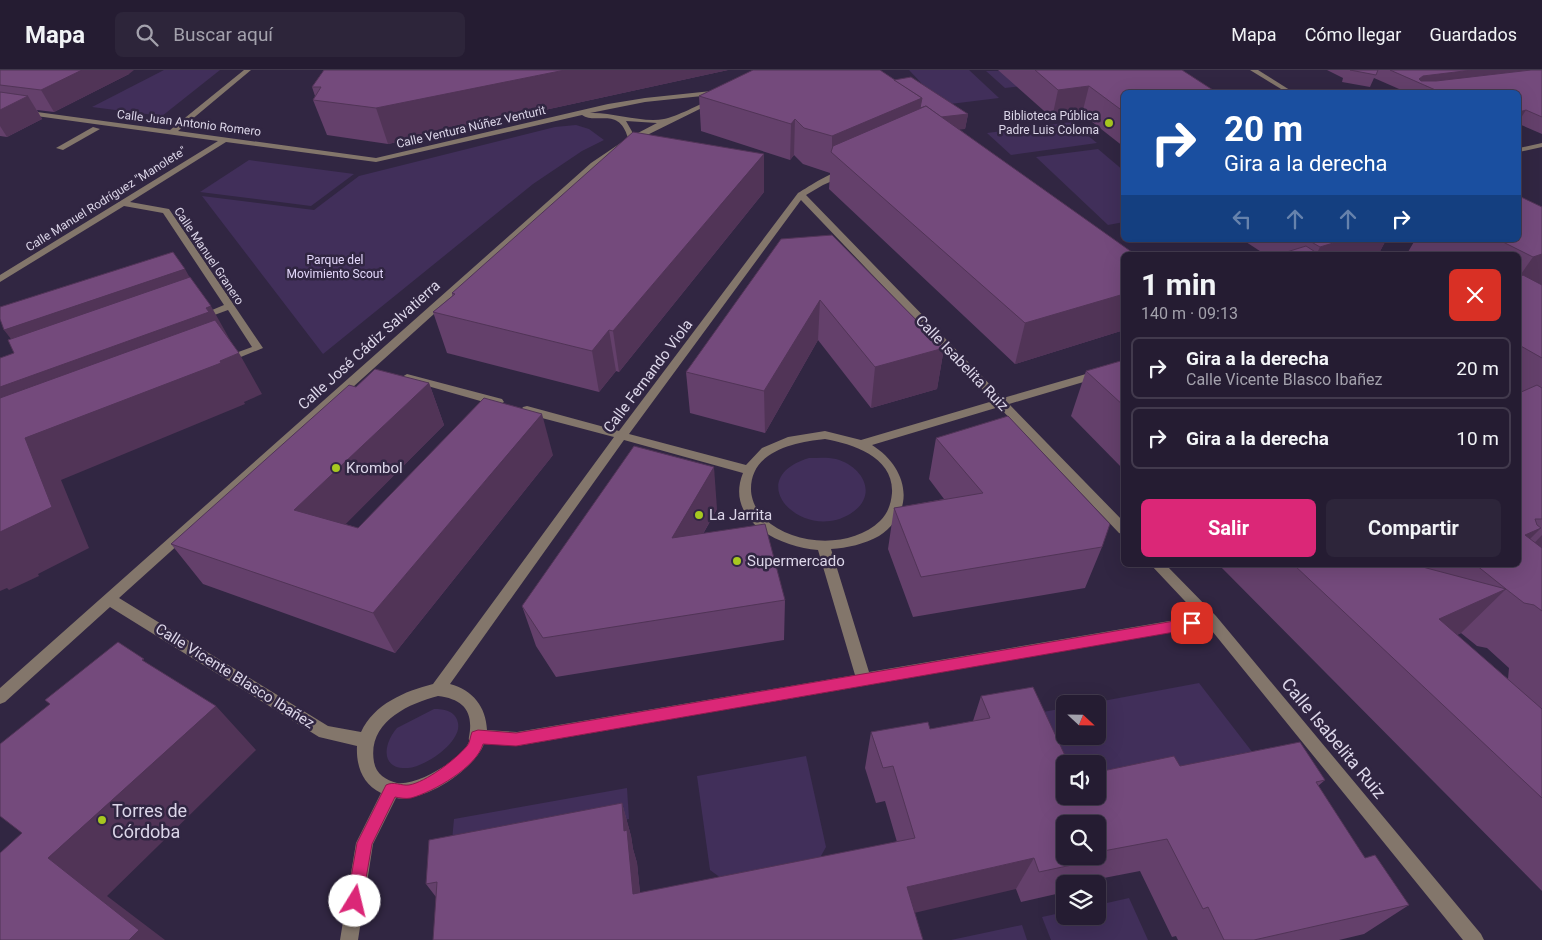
<!DOCTYPE html>
<html lang="es">
<head>
<meta charset="utf-8">
<style>
  :root { --surface:#251c32; --page:#2d253a; --text:#f1f3f6; --muted:#a3a1ac; --line:#423a4d; --accent:#db2777 }
  body { margin:0; font-family:Roboto,sans-serif; background:var(--page); color:var(--text); height:100vh; display:flex; flex-direction:column; font-size:19px; white-space:nowrap }
  * { box-sizing:border-box; margin:0 }
  p { font-size:16px; color:var(--muted) }
  .icon { flex:none; width:28px; height:28px; fill:none; stroke:currentColor; stroke-width:2; stroke-linecap:round; stroke-linejoin:round }
  .map { position:relative; flex:1; overflow:hidden }
  .drawer { position:absolute; left:1121px; top:182px; width:400px; height:315px; display:flex; flex-direction:column; background:var(--surface); border-radius:8px; box-shadow:0 5px 20px #0002,0 0 0 1px var(--line) }
  .drawer>* { flex:none }
  .top-card { position:absolute; left:1121px; top:20px; width:400px; height:152px; border-radius:8px; box-shadow:0 5px 20px #0002,0 0 0 1px var(--line); background:#1a4fa0; color:#fff; overflow:hidden }
  .needle { width:32px; rotate:112deg }
  .controls { position:absolute; left:1056px; top:625px; display:grid; gap:10px }
  .controls a { display:grid; place-items:center; width:50px; height:50px; border-radius:8px; background:var(--surface); box-shadow:0 5px 20px #0002,0 0 0 1px var(--line); font-size:25px }
  .pin { position:absolute; display:grid; place-items:center; width:42px; height:42px; color:#fff; margin:-21px; border-radius:10px; box-shadow:0 2px 8px #0006 }
  .me { position:absolute; width:55px; margin:-28px; rotate:9deg; stroke-linejoin:round; filter:drop-shadow(0 0 4px #0008) }
  .turn { display:flex; align-items:center; gap:18px; height:105px; padding:0 20px; font-size:22px }
  .turn .icon { width:65px; height:65px; stroke-width:2.5 }
  .turn b { display:block; font-size:35px; line-height:42px }
  .lanes { display:flex; align-items:center; height:48px; padding:0 20px; background:#0003; justify-content:center; gap:25px; direction:ltr }
  .lanes .off { opacity:.35 }
  .round { display:grid; place-items:center; flex:none; width:52px; height:52px; border-radius:8px; background:var(--page) }
  .summary { display:flex; align-items:center; justify-content:space-between; height:85px; padding:0 20px }
  h1 { font-size:30px; font-weight:700; line-height:38px }
  .cta { display:flex; gap:10px; margin-top:auto; padding:10px 20px }
  .cta a { flex:1; height:58px; border-radius:8px; background:var(--accent); color:#fff; font-size:20px; font-weight:700; line-height:58px; text-align:center }
  .cta a+a { background:var(--page); color:var(--text) }
  ul { padding:0; list-style:none }
  li { display:flex; align-items:center; gap:15px; height:62px; margin:0 10px 8px; padding:0 10px; border:2px solid var(--line); border-radius:8px }
  li div { flex:1 }
  li b { display:block; font-size:19px }
  li em { font-style:normal }
  header { display:flex; align-items:center; gap:30px; box-sizing:border-box; height:70px; padding:0 25px; background:var(--surface); border-bottom:1px solid var(--line) }
  header strong { font-size:24px }
  nav { display:flex; gap:28px; margin-inline-start:auto; font-size:18px }
  .search { width:350px; height:45px; background:var(--page); display:flex; align-items:center; gap:12px; box-sizing:border-box; padding:0 18px; border-radius:8px; color:var(--muted); font-size:19px }
  .map>svg:first-child { display:block }
  .green { fill:#412f5a }
  .lines { fill:none; stroke-linecap:round; stroke-linejoin:round }
  .minor { fill:#83766b; fill-rule:evenodd }
  .wall { fill:#64406b; fill-rule:evenodd }
  .shaded-wall { fill:#513457 }
  .building { fill:#744a7c; stroke:#513457; fill-rule:evenodd }
  .route { fill:#db2777; stroke:#8e194d }
  .poi-dot { fill:#a7c820; stroke:#312642; stroke-width:2 }
  .labels { text-anchor:middle; dominant-baseline:central; stroke-width:5; stroke-linejoin:round; paint-order:stroke }
  .far-poi-label { font-size:12px; fill:#dcd6e9; stroke:#312642; text-anchor:end }
  .far-street-label { font-size:12px; fill:#dcd6e9; stroke:#312642 }
  .far-park-label { font-size:12px; fill:#e3d7fa; stroke:#312642 }
  .street-label { font-size:15px; fill:#dcd6e9; stroke:#312642 }
  .poi-label { font-size:15px; fill:#dcd6e9; stroke:#312642; text-anchor:start }
  .near-street-label { font-size:18px; fill:#dcd6e9; stroke:#312642 }
  .near-poi-label { font-size:18px; fill:#dcd6e9; stroke:#312642; text-anchor:start }
</style>
</head>
<body>
<header>
<strong>Mapa</strong>
<div class="search"><svg class="icon" aria-label="search" viewBox="0 0 24 24"><circle cx="10" cy="10" r="6"/><path d="M15 15l6 6"/></svg>Buscar aquí</div>
<nav><a>Mapa</a><a>Cómo llegar</a><a>Guardados</a></nav>
</header>
<div class="map">
<svg width="1542" height="870" viewBox="0 0 1542 870">
  <rect width="100%" height="100%" fill="#312642"/>
  <g class="green">
    <path d="M164 0H220L162 46 92 37Z"/>
    <path d="M909 0H969L999 28 942 35Z"/>
    <path d="M1068 0 1080 9 1005 18 986 1Z"/>
    <path d="M1071 52 1097 73 1011 85 987 63Z"/>
    <path d="M576 55 589 59 604 70 582 81 533 114 323 284 202 126 314 140 359 106 555 57Z"/>
    <path d="M1098 79 1124 101V152L1108 155 1036 87Z"/>
    <path d="M249 90 354 104 311 136 200 122Z"/>
    <path d="M809 388C818 388 827 387 836 389 864 397 879 426 850 444 802 473 740 409 809 388Z"/>
    <path d="M1199 613 1253 683 1098 715V694H1065L1032 644 1065 638V666H1098V634H1087Z"/>
    <path d="M434 639C444 639 456 641 458 653 462 672 425 697 408 698 380 700 383 674 397 658Z"/>
    <path d="M806 686 826 777 817 793 725 811 710 800 697 706Z"/>
    <path d="M627 718 629 749 451 781 454 749Z"/>
    <path d="M1129 828 1148 870H1051L1042 847 1065 842V846H1098V835Z"/>
    <path d="M1022 855 1027 870H951Z"/>
  </g>
  <g class="lines">
    <g class="minor">
      <path d="M244 0H251L178 61 376 88 608 34 645 28 721 20 724 22 721 24 645 32 590 43C612 42 642 53 664 49 676 47 700 34 712 29L718 30 635 71 597 97 119 528 328 656 361 662C374 634 405 621 433 614L614 367 523 343 521 340 523 337 527 336 619 361 798 123C810 116 834 99 848 100V104L823 115 806 125 1003 328 1124 293V300L1009 334 1124 452V465L1119 463 999 337 872 375C907 397 918 440 879 466 865 474 847 478 831 479L869 602 1199 546 1151 495H1166L1216 546 1481 864 1484 870H1463L1208 556 517 676 484 674C474 700 423 733 396 728L373 774 358 870H340L356 773 381 723C362 714 356 695 357 676L319 667 110 537 5 632 0 634V618L591 93 628 68C619 36 596 55 582 45L376 92 226 72 130 132 169 139 263 278 226 293 221 290 222 288 252 277 228 240 198 251 193 248 224 235 163 143 124 136 0 212V205L218 71 0 41V37L170 60ZM626 51 657 53 634 65ZM801 130 993 331 861 370 825 361 788 367 762 378 746 395 629 364ZM825 369C853 374 894 387 892 423 891 434 888 443 880 451 851 479 793 476 765 449 757 442 751 430 751 419 751 381 795 372 825 369ZM624 370 743 403C724 450 779 477 818 480L855 605 517 662 487 660C486 637 473 620 450 614ZM438 626C463 629 474 641 469 667 468 672 471 668 468 674 458 691 417 716 397 713 386 710 376 704 374 692 367 653 407 634 438 626Z"/>
      <path d="M1250 0H1258L1293 22H1286Z"/>
      <path d="M93 57 100 59 63 80 56 78Z"/>
      <path d="M1542 73V77L1519 82V78Z"/>
      <path d="M407 304 502 329 504 332 498 336 403 309 402 307Z"/>
    </g>
  </g>
  <g class="wall">
    <path d="M0 0 129 4 54 42 37 40 42 49 7 67 0 66Z"/>
    <path d="M324 0H728L388 74 327 65 313 30 315 26 312 17Z"/>
    <path d="M998 0H1182L1124 22V77L1082 44 1052 48Z"/>
    <path d="M1327 0H1542V64L1519 54V22H1406L1374 8 1370 17 1342 12 1343 8Z"/>
    <path d="M894 10 968 44 965 59H959L1124 185V260L1015 294 829 119 830 103 803 94 794 85 790 90 701 61 699 26Z"/>
    <path d="M764 122 619 302 616 301 599 322 447 283 433 242 452 226V223Z"/>
    <path d="M1542 137V821L1219 495H1519V185H1414L1408 182 1415 170H1519ZM1461 563 1477 576 1487 578 1509 598 1508 609 1457 565Z"/>
    <path d="M832 165 944 278 937 319 871 338 818 270 765 363 690 343 686 302Z"/>
    <path d="M1243 170H1386L1378 185H1266Z"/>
    <path d="M1124 290V400L1071 346 1086 301Z"/>
    <path d="M429 313 444 355 345 454 358 458 553 385 395 583 203 514 171 474 356 317Z"/>
    <path d="M936 368 1102 477 1085 518 913 547 888 479 894 438 944 429 929 409Z"/>
    <path d="M717 439 703 464 785 530 784 570 556 607 536 576 522 536Z"/>
    <path d="M981 626 1065 726 1180 696 1325 710 1318 716 1365 788 1409 835 1364 864 1339 870H1178L1176 866 1172 867 1140 801 1083 812 1082 814H1065V822L1021 832 1016 819 436 827 426 814 622 733 631 766 633 779 637 793 640 823 897 772 885 731 876 733 865 698 871 662 930 659 973 651Z"/>
  </g>
  <g class="shaded-wall">
    <path d="M82 0H134L129 4 54 42 41 20Z"/>
    <path d="M565 0H728L388 74 376 38Z"/>
    <path d="M1472 0H1542L1427 17 1419 9 1423 6Z"/>
    <path d="M1089 16 1082 44 1052 48 1058 20Z"/>
    <path d="M28 26 42 49 7 67 0 56V40Z"/>
    <path d="M922 28 917 64 832 82V66Z"/>
    <path d="M1526 40 1519 51V42Z"/>
    <path d="M968 44 965 59 931 63 933 48Z"/>
    <path d="M795 49 794 85 790 90 791 54Z"/>
    <path d="M764 84V122L619 302 613 261Z"/>
    <path d="M1343 170H1386L1378 185H1316L1320 177Z"/>
    <path d="M1542 184V218L1519 207 1533 187Z"/>
    <path d="M185 199 207 238 211 236 234 277 0 372V317L36 301 4 260Z"/>
    <path d="M1124 224V260L1015 294 1025 253Z"/>
    <path d="M820 230 818 270 765 363 764 321Z"/>
    <path d="M609 260 616 301 599 322 592 281Z"/>
    <path d="M944 278 937 319 871 338 875 297Z"/>
    <path d="M239 283 262 324 244 332 245 334 61 410 89 478 38 504 39 506 9 520 7 518 0 521V462L25 368Z"/>
    <path d="M429 313 444 355 319 481 294 440Z"/>
    <path d="M542 344 553 385 395 583 373 543Z"/>
    <path d="M714 397 717 439 677 509 672 468Z"/>
    <path d="M1541 458 1519 480 1525 465Z"/>
    <path d="M1542 465V481L1519 489Z"/>
    <path d="M1506 519 1461 563 1398 592 1439 549Z"/>
    <path d="M216 636 256 680 107 826 165 870H129L48 788Z"/>
    <path d="M622 733 631 766 633 779 637 793 643 854 633 824 624 761Z"/>
    <path d="M1034 788 1016 819 897 847 907 817Z"/>
  </g>
  <g class="building">
    <path d="M0 0H82L41 20 0 15Z"/>
    <path d="M324 0H565L376 38 313 30 321 17H312Z"/>
    <path d="M753 0H880L922 28 832 66 804 58 795 49 791 54 699 26Z"/>
    <path d="M1035 0H1182L1216 22H1124V42L1089 16 1058 20Z"/>
    <path d="M1350 0H1378L1376 5Z"/>
    <path d="M1390 0H1472L1423 6 1419 9 1421 11H1436L1531 0H1542V47L1526 40 1519 42V22H1440Z"/>
    <path d="M911 7 968 44 941 47 926 36 920 38 922 28 894 10Z"/>
    <path d="M0 22 28 26 0 40Z"/>
    <path d="M926 36 1136 185H1124V224L1025 253 831 82 833 76Z"/>
    <path d="M633 62 764 84 613 261 609 260 592 281 433 242 455 224 452 223Z"/>
    <path d="M1519 126 1542 137V184L1533 187 1499 170H1519Z"/>
    <path d="M832 165 944 278 875 297 820 230 764 321 686 302 781 169Z"/>
    <path d="M1308 170H1343L1320 177Z"/>
    <path d="M1306 176 1320 185H1277Z"/>
    <path d="M173 182 185 199 4 260 0 249V237Z"/>
    <path d="M1523 205 1542 215V288L1519 275V207Z"/>
    <path d="M190 207 211 236 206 238 209 242 0 317V288L14 283 8 270Z"/>
    <path d="M215 250 239 283 220 291 221 293 25 368 52 437 0 462V328Z"/>
    <path d="M1124 290V336L1086 301Z"/>
    <path d="M375 299 429 313 294 440 358 458 484 328 542 344 373 543 171 474 349 315 356 317Z"/>
    <path d="M1537 315 1542 318V449H1535L1537 455 1541 458 1525 465 1542 478V541L1534 535 1524 533 1506 519 1439 549 1542 639V728L1294 495H1415L1506 519 1476 495H1519V323Z"/>
    <path d="M1008 346 1110 454 1102 477 921 507 894 438 983 423 936 368Z"/>
    <path d="M634 376 714 397 672 468 765 454 785 530 543 568 522 536Z"/>
    <path d="M118 572 144 589 142 590 216 636 48 788 139 860 129 870H0V783L22 763 0 746V674L50 634 45 630Z"/>
    <path d="M1033 617 1069 694H1065V726H1098V702L1174 686 1180 696 1300 672 1325 710 1316 712 1365 788 1375 785 1409 835 1254 870H1224L1208 837 1203 839 1167 769 1098 782 1100 789 1039 802 1034 788 907 817 923 870H433L437 812 426 814 429 770 622 733 624 761 627 760 633 824 915 768 893 696 883 698 871 662 928 652 930 659 990 648 981 626ZM1065 754H1098V786H1065Z"/>
  </g>
  <path class="route" d="M1192 548 1197 550 1198 553 1197 557 1192 559 516 676 483 674C477 697 433 722 411 728 406 729 400 728 395 727L372 774 361 837 355 839 349 837 347 831 357 773 386 715C394 711 401 716 409 715 426 712 455 690 467 676 470 673 470 667 472 662L478 660 516 663Z"/>
  <g class="poi-dot">
    <circle cx="1109" cy="53" r="5"/>
    <circle cx="336" cy="398" r="5"/>
    <circle cx="699" cy="445" r="5"/>
    <circle cx="737" cy="491" r="5"/>
    <circle cx="102" cy="750" r="5"/>
  </g>
  <g class="labels">
    <g class="far-poi-label">
      <text x="1099" y="46">Biblioteca Pública<tspan x="1099" dy="14">Padre Luis Coloma</tspan></text>
    </g>
    <g class="far-street-label">
      <text transform="translate(189 53) rotate(7)">Calle Juan Antonio Romero</text>
      <text transform="translate(471 57) rotate(-13)">Calle Ventura Núñez Venturit</text>
      <text transform="translate(106 129) rotate(-32)">Calle Manuel Rodríguez "Manolete"</text>
      <text transform="translate(209 186) rotate(56)">Calle Manuel Granero</text>
    </g>
    <g class="far-park-label">
      <text x="335" y="190">Parque del<tspan x="335" dy="14">Movimiento Scout</tspan></text>
    </g>
    <g class="street-label">
      <text transform="translate(369 275) rotate(-42)">Calle José Cádiz Salvatierra</text>
      <text transform="translate(962 293) rotate(46)">Calle Isabelita Ruiz</text>
      <text transform="translate(648 306) rotate(-53)">Calle Fernando Viola</text>
      <text transform="translate(235 606) rotate(32)">Calle Vicente Blasco Ibañez</text>
    </g>
    <g class="poi-label">
      <text x="346" y="398">Krombol</text>
      <text x="709" y="445">La Jarrita</text>
      <text x="747" y="491">Supermercado</text>
    </g>
    <g class="near-street-label">
      <text transform="translate(1334 668) rotate(50)">Calle Isabelita Ruiz</text>
    </g>
    <g class="near-poi-label">
      <text x="112" y="740">Torres de<tspan x="112" dy="21">Córdoba</tspan></text>
    </g>
  </g>
</svg>
<div class="controls">
<a><svg class="needle" viewBox="-14 -14 28 28"><path d="M0-13l5 13h-10z" fill="#e53935"/><path d="M0 13l5-13h-10z" fill="#a3a1ac"/></svg></a>
<a><svg class="icon" aria-label="sound" viewBox="0 0 24 24"><path d="M4 9h4l5-4v14l-5-4H4zM17 9q2 3 0 6"/></svg></a>
<a><svg class="icon" aria-label="search" viewBox="0 0 24 24"><circle cx="10" cy="10" r="6"/><path d="M15 15l6 6"/></svg></a>
<a><svg class="icon" aria-label="layers" viewBox="0 0 24 24"><path d="M12 4l9 5-9 5-9-5zM3 14l9 5 9-5"/></svg></a>
</div>
<div class="pin" style="left:1192px;top:553px;background:#d93025"><svg class="icon" aria-label="arrive" viewBox="0 0 24 24"><path d="M6 21V4h12l-3 4 3 4H6"/></svg></div>
<svg class="me" style="left:355px;top:831px" viewBox="-20 -20 40 40"><circle r="19" fill="#fff"/><path d="M0-13L10 11 0 6-10 11z" fill="#db2777"/></svg>
<div class="top-card">
<div class="turn"><svg class="icon" aria-label="right" viewBox="0 0 24 24"><path d="M7 20v-9h11M14 6l5 5-5 5"/></svg><div><b>20 m</b>Gira a la derecha</div></div>
<div class="lanes"><svg class="icon off" aria-label="left" viewBox="0 0 24 24"><path d="M17 20v-9H6M10 6l-5 5 5 5"/></svg><svg class="icon off" aria-label="ahead" viewBox="0 0 24 24"><path d="M12 20V5M6 11l6-6 6 6"/></svg><svg class="icon off" aria-label="ahead" viewBox="0 0 24 24"><path d="M12 20V5M6 11l6-6 6 6"/></svg><svg class="icon" aria-label="right" viewBox="0 0 24 24"><path d="M7 20v-9h11M14 6l5 5-5 5"/></svg></div>
</div>
<section class="drawer">
<div class="summary"><div><h1>1 min</h1><p>140 m · 09:13</p></div><a class="round" style="background:#d93025;color:#fff"><svg class="icon" aria-label="close" viewBox="0 0 24 24"><path d="M6 6l12 12M18 6L6 18"/></svg></a></div>
<ul>
<li><svg class="icon" aria-label="right" viewBox="0 0 24 24"><path d="M7 20v-9h11M14 6l5 5-5 5"/></svg><div><b>Gira a la derecha</b><p>Calle Vicente Blasco Ibañez</p></div><em>20 m</em></li>
<li><svg class="icon" aria-label="right" viewBox="0 0 24 24"><path d="M7 20v-9h11M14 6l5 5-5 5"/></svg><div><b>Gira a la derecha</b></div><em>10 m</em></li>
</ul>
<div class="cta"><a>Salir</a><a>Compartir</a></div>
</section>
</div>
</body>
</html>
